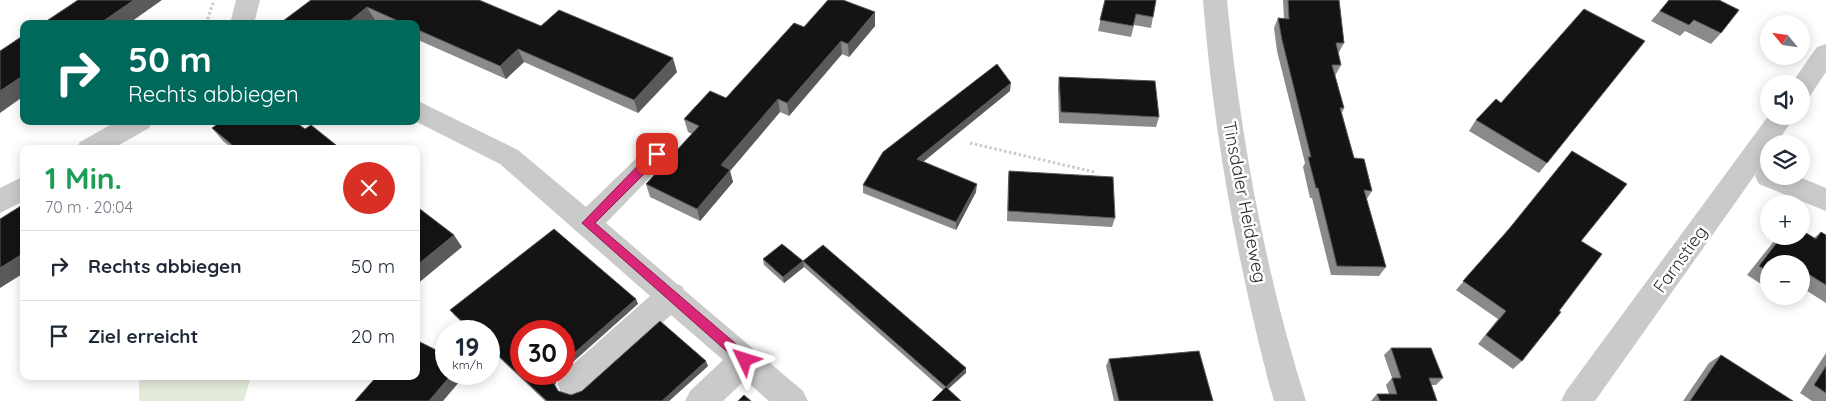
<!DOCTYPE html>
<html lang="de">
<head>
<meta charset="utf-8">
<style>
  :root { --surface:#fff; --page:#f6f6f7; --text:#1f2937; --muted:#747a83; --line:#e0e1e3 }
  body { margin:0; font-family:Quicksand,sans-serif; background:var(--page); color:var(--text); height:100vh; display:flex; flex-direction:column; font-size:19px; white-space:nowrap }
  * { box-sizing:border-box; margin:0 }
  p { font-size:16px; color:var(--muted) }
  .icon { flex:none; width:28px; height:28px; fill:none; stroke:currentColor; stroke-width:2; stroke-linecap:round; stroke-linejoin:round }
  .map { position:relative; flex:1; overflow:hidden }
  .drawer { position:absolute; left:20px; top:145px; width:400px; height:235px; display:flex; flex-direction:column; background:var(--surface); border-radius:10px; box-shadow:0 2px 12px #0003 }
  .drawer>* { flex:none }
  .banner { position:absolute; left:20px; top:20px; width:400px; height:105px; border-radius:10px; box-shadow:0 2px 12px #0003; background:#00695c; color:#fff; overflow:hidden }
  .needle { width:32px; rotate:299deg }
  .buttons { position:absolute; left:1760px; top:15px; display:grid; gap:10px }
  .buttons a { display:grid; place-items:center; width:50px; height:50px; border-radius:50%; background:var(--surface); box-shadow:0 2px 12px #0003; font-size:25px }
  .speed { position:absolute; left:435px; top:320px; display:flex; gap:10px; font-size:25px; font-weight:700; text-align:center }
  .speed>* { display:grid; place-content:center; width:65px; height:65px; border-radius:50%; background:var(--surface); box-shadow:0 2px 12px #0003; line-height:1 }
  .speed small { font-size:12px; font-weight:400 }
  .speed .limit { border:8px solid #d22; background:#fff; color:#111 }
  .pin { position:absolute; display:grid; place-items:center; width:42px; height:42px; color:#fff; margin:-21px; border-radius:10px; box-shadow:0 2px 8px #0006 }
  .me { position:absolute; width:55px; margin:-28px; rotate:311deg; stroke-linejoin:round; filter:drop-shadow(0 0 4px #0008) }
  .turn { display:flex; align-items:center; gap:18px; height:105px; padding:0 25px; font-size:22px }
  .turn .icon { width:65px; height:65px; stroke-width:2.5 }
  .turn b { display:block; font-size:35px; line-height:42px }
  .round { display:grid; place-items:center; flex:none; width:52px; height:52px; border-radius:26px; background:var(--page) }
  .head { display:flex; align-items:center; justify-content:space-between; height:85px; padding:0 25px }
  h1 { font-size:30px; font-weight:700; line-height:38px; color:#1e9e55 }
  ul { padding:0; list-style:none }
  li { display:flex; align-items:center; gap:15px; height:70px; padding:0 25px; border-top:1px solid var(--line) }
  li div { flex:1 }
  li b { display:block; font-size:19px }
  li em { font-style:normal }
  .map>svg:first-child { display:block }
  .green { fill:#e3ebda }
  .lines { fill:none; stroke-linecap:round; stroke-linejoin:round }
  .path { stroke:#cacaca; stroke-width:3; stroke-dasharray:2.5 2.5; stroke-linecap:butt }
  .minor { fill:#cacaca; fill-rule:evenodd }
  .wall { fill:#8a8a8a }
  .shaded-wall { fill:#5a5a5a }
  .building { fill:#141414; stroke:#5a5a5a }
  .route { fill:#db2777; stroke:#8e194d }
  .labels { text-anchor:middle; dominant-baseline:central; stroke-width:5; stroke-linejoin:round; paint-order:stroke }
  .street-label { font-size:18px; fill:#2d2d2d; stroke:#fff }
</style>
</head>
<body>
<div class="map">
<svg width="1826" height="401" viewBox="0 0 1826 401">
  <rect width="100%" height="100%" fill="#fff"/>
  <path class="green" d="M139 376H251L244 401H139Z"/>
  <g class="lines">
    <g class="path">
      <path d="M206 24 214 0"/>
      <path d="M970 143 1094 172"/>
    </g>
    <g class="minor">
      <path d="M236 0H260L254 24H230Z"/>
      <path d="M1203 0H1227C1240 135 1265 272 1306 401H1274L1268 380C1236 255 1213 129 1203 0Z"/>
      <path d="M1826 44V72L1810 96 1801 98V84H1791L1817 47Z"/>
      <path d="M416 100 518 150 586 207 648 147 657 144 666 147 670 154 666 161 606 223 677 284 682 286 684 290 803 391 808 401H769L745 380 723 401H685L690 391 723 360 671 315 584 394 573 398 562 394 557 384 562 374 650 296 500 164 415 121Z"/>
      <path d="M1769 115 1795 116 1776 144H1769V155L1595 401H1561L1566 391Z"/>
      <path d="M117 121H153L149 128 112 149H76L80 142Z"/>
      <path d="M1769 165V176H1797L1826 188V211L1759 184 1755 176 1759 168Z"/>
      <path d="M24 176V201L0 213V188Z"/>
    </g>
  </g>
  <g class="wall">
    <path d="M311 0 541 26 677 72 638 113 524 62 506 79 416 39V24H383L375 20 371 24H285L283 21Z"/>
    <path d="M1105 0 1153 17 1151 28 1134 25 1131 37 1098 31Z"/>
    <path d="M1283 0H1339L1344 43 1338 54 1341 65 1335 76 1344 108 1342 113 1354 158 1372 191 1366 200 1386 267 1379 276 1331 275 1312 198H1310L1303 167 1305 163 1277 51 1274 28 1278 18H1284Z"/>
    <path d="M1669 0 1721 33 1711 44 1685 31 1680 36 1651 21Z"/>
    <path d="M875 26 849 57 842 54 789 116 780 112 730 171 733 182 700 221 650 197 646 184 692 134 688 132 684 119 726 98 804 27Z"/>
    <path d="M1059 77 1159 117 1156 127 1059 123 1058 87Z"/>
    <path d="M1010 91 923 161 976 192 956 230 863 193V185Z"/>
    <path d="M1476 120 1547 163 1539 173 1469 131Z"/>
    <path d="M212 128 305 129 341 149H233L223 141Z"/>
    <path d="M1572 151 1581 241 1522 361 1513 369 1478 344 1498 319 1456 290 1503 236Z"/>
    <path d="M1009 171 1115 218 1112 227 1007 221 1008 180Z"/>
    <path d="M1821 232 1826 235V303L1801 287V264H1769V289L1747 275 1778 236H1801L1814 238Z"/>
    <path d="M763 259 803 261 966 373 943 390 804 267 784 283 764 265Z"/>
    <path d="M636 299 638 304 564 331 555 385 559 391 571 395 708 366 669 401H545L489 348V331H471L454 315 450 310Z"/>
    <path d="M1391 348 1443 378 1436 385H1431L1437 401H1371L1377 394H1389L1386 385 1392 378 1384 355Z"/>
    <path d="M1826 353V401H1812L1800 393Z"/>
    <path d="M1721 355 1793 401H1683L1709 363Z"/>
    <path d="M1109 359 1213 401H1114L1106 366Z"/>
  </g>
  <g class="shaded-wall">
    <path d="M134 0H162L128 24H99Z"/>
    <path d="M367 7 375 20 371 24H346Z"/>
    <path d="M875 12V26L849 57 848 44Z"/>
    <path d="M841 41 842 54 789 116 787 103Z"/>
    <path d="M518 49 524 62 506 79 500 66Z"/>
    <path d="M673 58 677 72 638 113 634 100Z"/>
    <path d="M24 75V96L0 113V91Z"/>
    <path d="M1011 83 1010 91 917 167V159Z"/>
    <path d="M778 99 780 112 730 171 733 182 700 221 697 209 721 165Z"/>
    <path d="M977 184 976 192 956 230V222Z"/>
    <path d="M454 235 462 247 416 285V266Z"/>
    <path d="M24 253V273L0 288V268Z"/>
    <path d="M803 261 804 267 784 283 783 277Z"/>
    <path d="M636 299 638 304 564 370V362Z"/>
    <path d="M706 361 708 366 669 401H662Z"/>
    <path d="M966 368V373L945 392 946 387Z"/>
    <path d="M452 374H466L443 401H429Z"/>
    <path d="M555 374H560L555 385 561 396 552 380Z"/>
  </g>
  <g class="building">
    <path d="M78 0H134L99 24H42Z"/>
    <path d="M311 0H479L541 26 559 10 673 58 634 100 518 49 500 66 416 29V24H405L367 7 346 24H289L283 21Z"/>
    <path d="M828 0H843L875 12 848 44 841 41 787 103 778 99 721 165 730 170 697 209 646 184 699 126 684 119 710 91 726 98 794 23 804 27Z"/>
    <path d="M1105 0H1156L1153 17 1136 14 1133 26 1100 20Z"/>
    <path d="M1288 0H1339L1344 43H1336L1341 65H1332L1344 108H1340L1354 158 1364 159 1372 191 1364 190 1386 267 1337 266 1318 188H1316L1308 157H1311L1282 40 1278 18 1289 19Z"/>
    <path d="M1669 0H1719L1739 10 1721 33 1694 20 1689 25 1660 11Z"/>
    <path d="M1584 9 1645 41 1547 163 1476 120 1496 99 1501 103Z"/>
    <path d="M24 35V75L0 91V51Z"/>
    <path d="M997 64 1011 83 917 159 977 184 956 222 863 185 883 152Z"/>
    <path d="M1059 77 1155 81 1159 117 1061 112Z"/>
    <path d="M222 121H294L305 129 311 125 341 149H237L212 128Z"/>
    <path d="M1572 151 1627 184 1581 241 1602 254 1559 311 1561 312 1522 361 1486 335 1506 311 1463 281 1509 229Z"/>
    <path d="M1009 171 1113 177 1115 218 1008 211Z"/>
    <path d="M24 204V253L0 268V219Z"/>
    <path d="M416 206 454 235 416 266Z"/>
    <path d="M554 229 636 299 564 362V331H521V374H555L552 380 558 391 571 395 582 391 660 321 706 361 662 401H547L489 347V331H472L450 310Z"/>
    <path d="M1801 230 1816 239 1821 232 1826 235V285L1802 270 1801 271V264H1769V272L1759 266 1782 236H1801Z"/>
    <path d="M782 244 803 261 783 277 763 259Z"/>
    <path d="M823 245 966 368 946 387 803 261Z"/>
    <path d="M416 340 446 355V374H452L429 401H355L377 376H416Z"/>
    <path d="M1391 348H1431L1443 378H1429L1437 401H1380L1377 394H1397L1392 378H1401Z"/>
    <path d="M1199 351 1213 401H1119L1109 359Z"/>
    <path d="M1721 355 1793 401H1690Z"/>
    <path d="M1826 366V393L1814 385Z"/>
    <path d="M946 387 961 401H932Z"/>
    <path d="M744 395 751 401H738Z"/>
  </g>
  <path class="route" d="M657 149 661 150V157L595 223 750 356 752 360 750 364H741L582 223 653 150Z"/>
  <g class="labels">
    <g class="street-label">
      <text transform="translate(1245 202) rotate(79)">Tinsdaler Heideweg</text>
      <text transform="translate(1680 259) rotate(-54)">Farnstieg</text>
    </g>
  </g>
</svg>
<div class="buttons">
<a><svg class="needle" viewBox="-14 -14 28 28"><path d="M0-13l5 13h-10z" fill="#e53935"/><path d="M0 13l5-13h-10z" fill="#747a83"/></svg></a>
<a><svg class="icon" aria-label="sound" viewBox="0 0 24 24"><path d="M4 9h4l5-4v14l-5-4H4zM17 9q2 3 0 6"/></svg></a>
<a><svg class="icon" aria-label="layers" viewBox="0 0 24 24"><path d="M12 4l9 5-9 5-9-5zM3 14l9 5 9-5"/></svg></a>
<a>+</a>
<a>−</a>
</div>
<div class="speed"><div>19<small>km/h</small></div><div class="limit">30</div></div>
<div class="pin" style="left:657px;top:154px;background:#d93025"><svg class="icon" aria-label="arrive" viewBox="0 0 24 24"><path d="M6 21V4h12l-3 4 3 4H6"/></svg></div>
<svg class="me" style="left:745px;top:360px" viewBox="-20 -20 40 40"><path d="M0-17L14 15 0 8-14 15z" fill="#db2777" stroke="#fff" stroke-width="4"/></svg>
<div class="banner">
<div class="turn"><svg class="icon" aria-label="right" viewBox="0 0 24 24"><path d="M7 20v-9h11M14 6l5 5-5 5"/></svg><div><b>50 m</b>Rechts abbiegen</div></div>
</div>
<section class="drawer">
<div class="head"><div><h1>1 Min.</h1><p>70 m · 20:04</p></div><a class="round" style="background:#d93025;color:#fff"><svg class="icon" aria-label="close" viewBox="0 0 24 24"><path d="M6 6l12 12M18 6L6 18"/></svg></a></div>
<ul>
<li><svg class="icon" aria-label="right" viewBox="0 0 24 24"><path d="M7 20v-9h11M14 6l5 5-5 5"/></svg><div><b>Rechts abbiegen</b></div><em>50 m</em></li>
<li><svg class="icon" aria-label="arrive" viewBox="0 0 24 24"><path d="M6 21V4h12l-3 4 3 4H6"/></svg><div><b>Ziel erreicht</b></div><em>20 m</em></li>
</ul>
</section>
</div>
</body>
</html>
